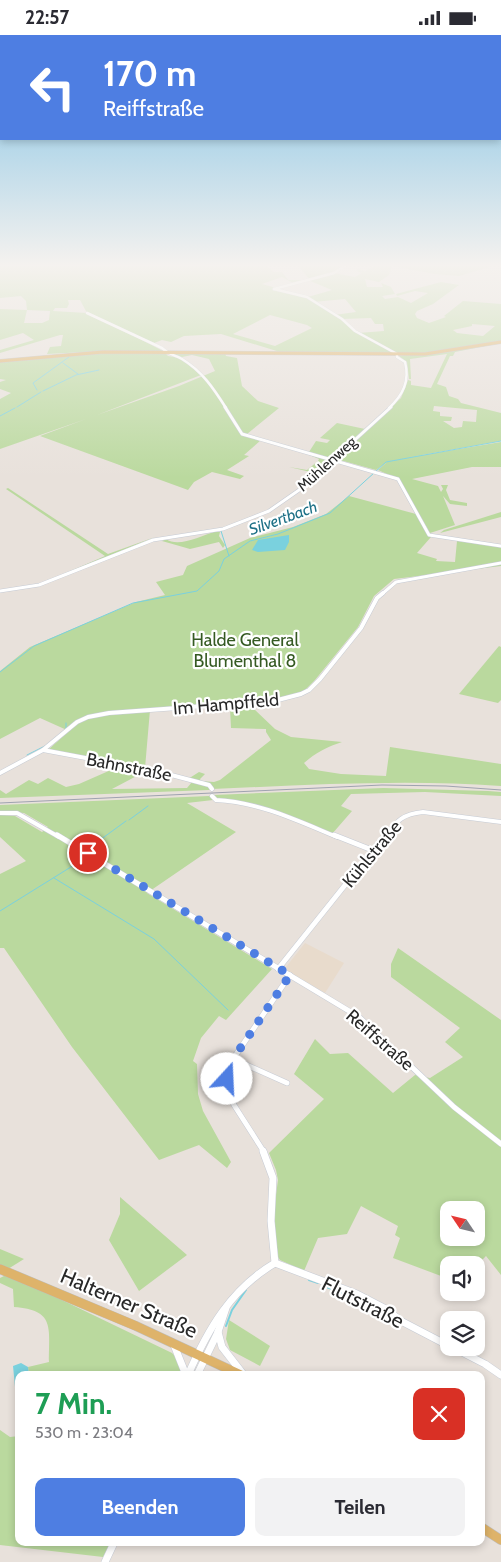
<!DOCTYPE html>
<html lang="de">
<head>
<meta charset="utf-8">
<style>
  :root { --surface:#fff; --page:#f2f2f3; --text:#2b2b33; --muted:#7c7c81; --accent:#4e7ee2 }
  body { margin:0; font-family:Cabin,sans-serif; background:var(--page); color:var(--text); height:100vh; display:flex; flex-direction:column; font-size:19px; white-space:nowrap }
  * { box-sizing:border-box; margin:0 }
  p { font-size:16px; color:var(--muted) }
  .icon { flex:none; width:28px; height:28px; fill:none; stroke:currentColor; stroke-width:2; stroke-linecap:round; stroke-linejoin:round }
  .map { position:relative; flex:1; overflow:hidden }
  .sheet { position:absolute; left:15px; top:1336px; width:470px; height:175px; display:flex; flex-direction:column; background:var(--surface); border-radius:10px; box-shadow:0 2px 8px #0003 }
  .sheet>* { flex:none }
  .hud { position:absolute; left:0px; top:0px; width:501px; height:105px; box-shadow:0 2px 8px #0003; background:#4e7ee2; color:#fff; overflow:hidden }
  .needle { width:32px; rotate:305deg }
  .tools { position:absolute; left:440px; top:1166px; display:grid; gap:10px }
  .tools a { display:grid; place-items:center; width:45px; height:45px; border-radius:10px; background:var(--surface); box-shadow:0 2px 8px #0003; font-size:25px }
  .pin { position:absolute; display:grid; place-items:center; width:42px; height:42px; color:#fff; margin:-21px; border:2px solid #fff; border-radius:50%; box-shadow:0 1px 5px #0007 }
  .me { position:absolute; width:55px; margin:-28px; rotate:20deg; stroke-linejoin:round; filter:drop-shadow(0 0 4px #0008) }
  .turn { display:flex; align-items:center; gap:18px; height:105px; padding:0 20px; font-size:22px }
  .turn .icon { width:65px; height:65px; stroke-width:2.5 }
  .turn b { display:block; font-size:35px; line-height:42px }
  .round { display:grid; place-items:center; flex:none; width:52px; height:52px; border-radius:10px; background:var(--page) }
  .overview { display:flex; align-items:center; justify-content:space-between; height:85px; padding:0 20px }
  h1 { font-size:30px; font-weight:700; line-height:38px; color:#1e9e55 }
  .action { display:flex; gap:10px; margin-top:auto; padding:10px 20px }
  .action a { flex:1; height:58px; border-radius:10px; background:var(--accent); color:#fff; font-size:20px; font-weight:700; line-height:58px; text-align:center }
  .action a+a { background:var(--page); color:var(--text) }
  .status { display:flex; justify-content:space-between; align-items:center; height:35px; padding:0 25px; background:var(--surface); direction:ltr }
  .status svg { height:14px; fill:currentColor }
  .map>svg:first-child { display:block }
  .education { fill:#e8dbcc }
  .green { fill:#bad99e; fill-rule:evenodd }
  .water { fill:#7ad1de }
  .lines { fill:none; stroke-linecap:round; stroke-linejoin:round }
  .stream-far1 { stroke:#7ad1de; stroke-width:1 }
  .stream { stroke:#7ad1de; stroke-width:2 }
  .minor-far4-casing { stroke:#c6cbd4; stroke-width:3 }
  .minor-far3-casing { stroke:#c6cbd4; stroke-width:4 }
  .minor-far2-casing { stroke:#c6cbd4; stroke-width:5 }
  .minor-far1-casing { stroke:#c6cbd4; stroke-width:6 }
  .minor-casing { stroke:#c6cbd4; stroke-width:8 }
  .major-far1-casing { stroke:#bebebe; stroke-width:4 }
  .major-casing { stroke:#bebebe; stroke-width:10 }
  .minor-far4 { stroke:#fff; stroke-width:2.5 }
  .minor-far3 { stroke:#fff; stroke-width:3 }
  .minor-far2 { stroke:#fff; stroke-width:4 }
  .minor-far1 { stroke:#fff; stroke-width:5 }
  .minor { stroke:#fff; stroke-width:7 }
  .major-far1 { stroke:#deb36a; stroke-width:3 }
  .major { stroke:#deb36a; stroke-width:9 }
  .rail { stroke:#9fa3b0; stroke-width:1 }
  .route { stroke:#4e7ee2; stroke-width:9; stroke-dasharray:0 16.2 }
  .labels { text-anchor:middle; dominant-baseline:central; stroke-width:4.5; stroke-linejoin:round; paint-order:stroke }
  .far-street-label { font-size:15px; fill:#282828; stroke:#fff }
  .far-water-label { font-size:16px; font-style:italic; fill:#1d7086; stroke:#fff }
  .park-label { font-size:18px; fill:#355a22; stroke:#fff }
  .street-label { font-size:18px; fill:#282828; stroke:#fff }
  .near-street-label { font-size:21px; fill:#282828; stroke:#fff }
</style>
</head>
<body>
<div class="status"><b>22:57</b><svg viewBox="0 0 49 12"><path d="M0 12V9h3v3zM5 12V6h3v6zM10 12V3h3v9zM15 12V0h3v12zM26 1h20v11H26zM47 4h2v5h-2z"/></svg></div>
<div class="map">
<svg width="501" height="1527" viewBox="0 0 501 1527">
  <rect width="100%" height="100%" fill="#e8e1db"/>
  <path class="education" d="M305 908 344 928 325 958 287 936 286 932Z"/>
  <g class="green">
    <path d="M0 229H264L274 237H282L288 245H306L293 248 282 242 262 249 276 253 272 255 308 262 332 255 308 245 309 244 297 229H347L334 238 355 242 362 238 356 236 358 234 365 236 378 229H500L459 241 435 239 392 231 389 240 379 247 365 244 367 252H383L381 248 391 252 395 259 382 261 385 264 398 262 411 268 428 258 415 256 397 261 396 259 441 247 459 250 433 269 417 276 415 279 417 283 429 288 446 282 444 281 463 266 501 269V307L427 318 395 319 280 317 221 299 184 301 171 307 162 305 154 308 121 294 163 316H105L47 319 50 312 61 311 63 300H60L0 318V315L34 305 23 298 0 305V274L27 275 24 288H42L49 285 50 276 27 275 26 266 21 261 0 263ZM345 264 356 277 334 280 313 267ZM68 265H80L87 278 53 276 55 273H67L69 269ZM270 280 307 290 312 293 275 311 233 299ZM371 283 375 289H383L384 296 358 298 342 284ZM472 289 495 291 483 301 457 298 453 295 472 291Z"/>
    <path d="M501 308 455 317 453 321H450L437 349 446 352 449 361 458 364 461 368 501 378V406L405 423 501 407V432H472L412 444 438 451 441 457 443 454 441 450H448L446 455 450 465 467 468V471L450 469 443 461 455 490 430 498 400 445 378 435 387 427 376 435 336 424 401 363 408 345 411 346V350L431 353 447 319 410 324 411 344H409L407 327 399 321 447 317ZM434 371 477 375 476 387 463 386 462 392 454 393 443 386H451L452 382 440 381V377L433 376Z"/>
    <path d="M164 317 168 321 180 323 201 340 97 380 179 351 215 336 209 324 192 320 182 322 172 320 174 318H225L226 321 237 323 242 351 258 366 279 373 247 399 261 405 244 420 249 421 227 435 244 441 240 444 212 437 194 447 188 455 40 401 86 384 0 414V364L11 358 0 354V347L6 345 0 344V327L66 319Z"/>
    <path d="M337 388 365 394 332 423 311 418 331 424 315 438 289 432 307 435 318 426 319 424 302 417H309L316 406 327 408 330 405 320 403Z"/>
    <path d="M8 453 108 519 155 502 45 547 105 521 6 454Z"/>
    <path d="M349 461 416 479 431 502 417 518 437 524 436 526 455 527 457 506 501 511V531L394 544 374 561 358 592 315 645 303 657 275 666 150 675 145 733 48 715 69 696 40 683 0 704V636L30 612 136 567 165 560 156 547 183 540 187 531 250 503 293 492 326 479Z"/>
    <path d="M501 477V482L440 498 444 495Z"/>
    <path d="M214 497H220L219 501 225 510 223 513 219 507 190 514 162 506 166 504C178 513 201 501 214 497Z"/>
    <path d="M499 611 501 612V665L498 668 459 659Z"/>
    <path d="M252 672 275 694 291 702 342 707C329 711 315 718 304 728L309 734 341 739 386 741 390 712 501 729V751C405 744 309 750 212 754L211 751 188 744 199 737 205 739 200 744 201 746 214 747 220 745 271 705 266 697V694L231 693 230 673Z"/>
    <path d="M120 731 148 735 112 754 187 753 192 747 209 751V755L0 763V755L6 759 29 745 38 749 48 743 66 752 79 749Z"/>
    <path d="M383 753 488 756 501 757V761L425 757 351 759 341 771 352 776 332 799C294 785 257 766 216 765L213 760Z"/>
    <path d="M209 761 213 765 187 768 236 797 147 858 272 934 226 985 219 981 201 1003 193 1026 197 1029 198 1059 203 1076 231 1127 227 1133 199 1110 159 1125 72 1012 4 913H0V839L26 826 0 802V780L15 781 42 797 48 792 24 778 0 776V770Z"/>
    <path d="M398 913 501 985V1240L486 1221 476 1231 449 1230V1244L393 1223 400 1203 395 1200 398 1191 361 1171 347 1199 318 1203 304 1236 280 1225 278 1222 273 1182 278 1145 276 1135 269 1118 324 1064 294 1039 315 1004 330 1019 348 1018 393 1058 415 1040 430 1043 463 1022 445 1007 460 993 391 942V929ZM449 1175H476V1202H449Z"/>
    <path d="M120 1162 187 1220 139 1256 109 1205 120 1179Z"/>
    <path d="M0 1214 24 1224 0 1239Z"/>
    <path d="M8 1239 172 1318 175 1321 183 1340H29L28 1332 49 1327C49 1292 55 1275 14 1272L13 1254 0 1248V1243Z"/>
    <path d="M229 1285 270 1311 260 1331 230 1315 226 1304Z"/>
    <path d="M0 1395 10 1402 19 1401V1508H110L103 1522 0 1510Z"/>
  </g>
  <g class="water">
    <path d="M289 500V507L285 515 258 517 252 515 258 505Z"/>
    <path d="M21 1328 28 1332 29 1340H19V1393L13 1331Z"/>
  </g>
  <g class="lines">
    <g class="stream-far1">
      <path d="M63 328 78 339"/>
      <path d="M37 355 33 348 69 322"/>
      <path d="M43 356 76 340 99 335"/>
      <path d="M17 372 41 357"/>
      <path d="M0 381 15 373"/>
      <path d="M221 496 229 521"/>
      <path d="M0 637 34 611 133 568 197 556 219 536 224 524 250 506 278 499 330 478 386 427 501 406"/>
      <path d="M66 688V695"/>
      <path d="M27 720 45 711"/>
      <path d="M129 785 148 771"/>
      <path d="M92 818 89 813 126 786"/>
      <path d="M54 843 154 904 228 975"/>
      <path d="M0 876 87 822"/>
    </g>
    <g class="stream">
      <path d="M309 1245 318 1248"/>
      <path d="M324 1251 350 1261"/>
      <path d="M363 1267 374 1272"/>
      <path d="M226 1291 232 1275 246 1255"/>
    </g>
    <defs>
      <g id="minor-far4">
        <path d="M274 254 334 238 348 229"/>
        <path d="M274 254 307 262 342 284 355 296 397 319V322L405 327C410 346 403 360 389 373"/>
        <path d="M87 278 162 313C170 321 174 319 182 324 202 336 214 354 226 373"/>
      </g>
      <g id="minor-far3">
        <path d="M225 372 242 399 398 444 429 500 501 511"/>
        <path d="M0 556 39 550 153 505 223 494 269 476 302 453 391 372"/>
        <path d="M382 559 396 547 501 528"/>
      </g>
      <g id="minor-far2">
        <path d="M43 715 160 737 209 750 212 754"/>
        <path d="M0 738 43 715 77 687 88 682 109 678 274 666 301 659 309 655 320 644 361 593 377 563 383 558"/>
        <path d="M212 761 216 765C259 767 298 786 337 802"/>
        <path d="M0 778H17L59 802"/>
        <path d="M384 802C397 786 402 779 423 777L501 787"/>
      </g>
      <g id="minor-far1">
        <path d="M57 800 359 982 454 1072 501 1109"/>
        <path d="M334 800 372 815"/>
        <path d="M278 934 385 800"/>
        <path d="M233 1024 287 1048"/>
        <path d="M264 1117 234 1070 229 1056 228 1041 233 1024 290 940"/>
      </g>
      <g id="minor">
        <path d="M275 1228 357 1259 386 1274 401 1286 449 1311"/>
        <path d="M218 1297 222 1312 243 1339"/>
        <path d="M174 1310 186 1340"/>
        <path d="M452 1312 485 1329 501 1340"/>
        <path d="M188 1340C208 1294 231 1254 275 1228L271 1186 273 1143 263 1116"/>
        <path d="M197 1340 218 1297 226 1273"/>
        <path d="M105 1527 114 1508"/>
      </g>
      <path id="major-far1" d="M0 326 103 317 425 319 501 307"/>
      <g id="major">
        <path d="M0 1234 136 1291 241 1340"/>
        <path d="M481 1492 501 1505"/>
      </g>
    </defs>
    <use href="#minor-far4" class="minor-far4-casing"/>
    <use href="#minor-far3" class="minor-far3-casing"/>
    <use href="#minor-far2" class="minor-far2-casing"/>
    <use href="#minor-far1" class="minor-far1-casing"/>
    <use href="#minor" class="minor-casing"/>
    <use href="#major-far1" class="major-far1-casing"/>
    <use href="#major" class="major-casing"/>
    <use href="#minor-far4" class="minor-far4"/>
    <use href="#minor-far3" class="minor-far3"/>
    <use href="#minor-far2" class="minor-far2"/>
    <use href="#minor-far1" class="minor-far1"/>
    <use href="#minor" class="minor"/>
    <use href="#major-far1" class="major-far1"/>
    <use href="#major" class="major"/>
    <path class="rail" d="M0 768 382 750 446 751 501 755"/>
  </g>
  <linearGradient id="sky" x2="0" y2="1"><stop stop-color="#7cc0e4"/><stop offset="0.52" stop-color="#f5f2ef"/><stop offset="1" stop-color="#f5f2ef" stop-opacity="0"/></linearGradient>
  <rect width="501" height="443" fill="url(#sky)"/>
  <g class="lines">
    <path class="route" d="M88 818 290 940 233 1024 227 1044"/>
  </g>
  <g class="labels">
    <g class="far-street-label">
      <text transform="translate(327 429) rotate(-42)">Mühlenweg</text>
    </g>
    <g class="far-water-label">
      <text transform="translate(283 483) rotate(-20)">Silvertbach</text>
    </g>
    <g class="park-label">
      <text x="245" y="605">Halde General<tspan x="245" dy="21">Blumenthal 8</tspan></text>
    </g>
    <g class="street-label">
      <text transform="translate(226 669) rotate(-5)">Im Hampffeld</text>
      <text transform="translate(129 732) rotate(11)">Bahnstraße</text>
      <text transform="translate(372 819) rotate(-50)">Kühlstraße</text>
      <text transform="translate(380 1005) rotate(41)">Reiffstraße</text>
    </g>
    <g class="near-street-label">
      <text transform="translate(363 1267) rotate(27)">Flutstraße</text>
      <text transform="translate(129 1268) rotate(23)">Halterner Straße</text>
    </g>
  </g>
</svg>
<div class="tools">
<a><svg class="needle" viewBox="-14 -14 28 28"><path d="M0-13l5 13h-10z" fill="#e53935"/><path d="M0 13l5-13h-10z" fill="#7c7c81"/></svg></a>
<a><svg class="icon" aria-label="sound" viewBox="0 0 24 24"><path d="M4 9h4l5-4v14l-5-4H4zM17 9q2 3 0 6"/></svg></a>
<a><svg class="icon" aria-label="layers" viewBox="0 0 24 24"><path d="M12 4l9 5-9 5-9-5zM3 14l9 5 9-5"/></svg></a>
</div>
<div class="pin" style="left:88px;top:818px;background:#d93025"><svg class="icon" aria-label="arrive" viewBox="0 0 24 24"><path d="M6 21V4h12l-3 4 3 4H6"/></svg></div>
<svg class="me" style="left:227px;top:1044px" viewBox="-20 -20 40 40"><circle r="19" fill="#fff"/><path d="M0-13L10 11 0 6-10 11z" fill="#4e7ee2"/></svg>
<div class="hud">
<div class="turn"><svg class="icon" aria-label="left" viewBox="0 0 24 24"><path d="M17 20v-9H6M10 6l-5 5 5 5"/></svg><div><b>170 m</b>Reiffstraße</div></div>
</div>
<section class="sheet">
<div class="overview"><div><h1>7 Min.</h1><p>530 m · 23:04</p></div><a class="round" style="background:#d93025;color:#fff"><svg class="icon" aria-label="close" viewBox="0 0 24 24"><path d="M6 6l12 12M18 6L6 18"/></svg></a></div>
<div class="action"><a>Beenden</a><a>Teilen</a></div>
</section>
</div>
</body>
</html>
